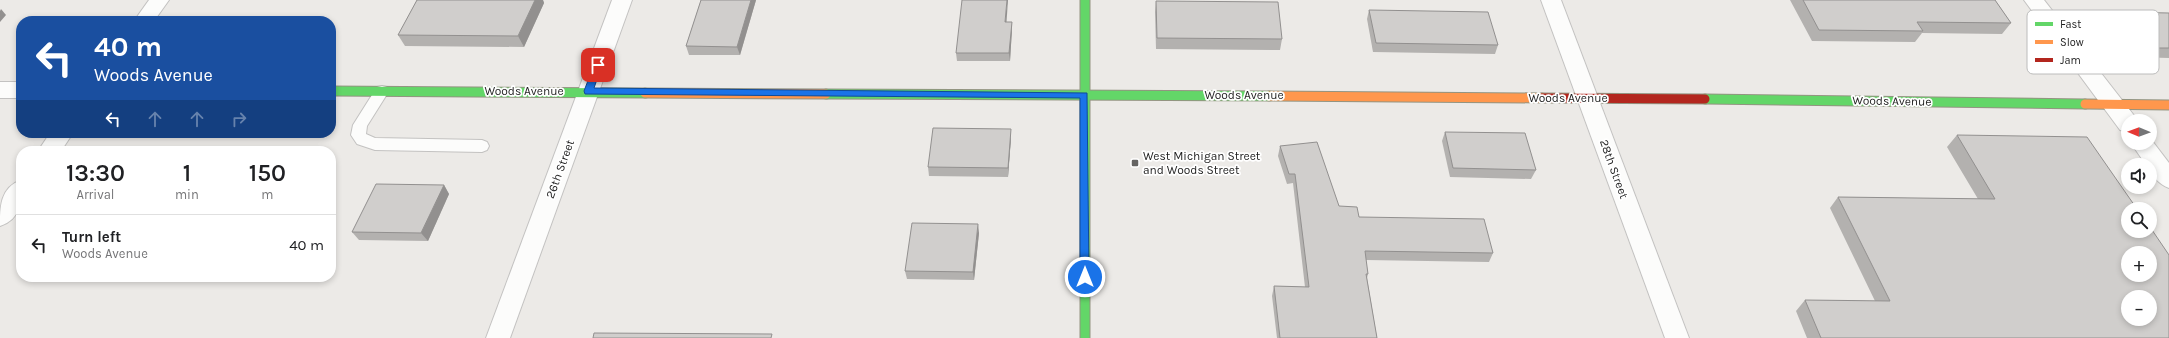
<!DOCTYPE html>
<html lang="en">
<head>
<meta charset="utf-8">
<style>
  :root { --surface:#fff; --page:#f2f2f2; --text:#202124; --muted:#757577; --line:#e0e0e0 }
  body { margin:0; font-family:Karla,sans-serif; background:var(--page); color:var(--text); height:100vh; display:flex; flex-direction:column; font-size:15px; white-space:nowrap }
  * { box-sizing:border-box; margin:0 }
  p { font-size:13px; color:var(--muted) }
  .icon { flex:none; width:22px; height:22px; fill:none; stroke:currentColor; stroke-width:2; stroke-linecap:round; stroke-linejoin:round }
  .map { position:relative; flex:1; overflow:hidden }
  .sheet { position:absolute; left:16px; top:146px; width:320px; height:136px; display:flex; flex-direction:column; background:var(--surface); border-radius:16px; box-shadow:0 2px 6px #0003 }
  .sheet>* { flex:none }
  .hud { position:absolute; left:16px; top:16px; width:320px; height:122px; border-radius:16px; box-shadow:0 2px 6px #0003; background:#1a4fa0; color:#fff; overflow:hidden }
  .needle { width:26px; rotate:271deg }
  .fabs { position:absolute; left:2121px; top:114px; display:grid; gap:8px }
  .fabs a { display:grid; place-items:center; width:36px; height:36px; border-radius:50%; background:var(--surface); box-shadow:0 2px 6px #0003; font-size:20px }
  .pin { position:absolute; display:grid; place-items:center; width:34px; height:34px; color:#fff; margin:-17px; border-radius:8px; box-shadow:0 2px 6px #0006 }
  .me { position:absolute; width:44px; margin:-22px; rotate:0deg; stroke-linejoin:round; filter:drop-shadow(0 0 3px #0008) }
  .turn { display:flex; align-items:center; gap:14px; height:84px; padding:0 12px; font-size:18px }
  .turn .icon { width:52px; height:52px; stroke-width:2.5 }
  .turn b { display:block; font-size:28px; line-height:34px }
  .lanes { display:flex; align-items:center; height:38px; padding:0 12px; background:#0003; justify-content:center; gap:20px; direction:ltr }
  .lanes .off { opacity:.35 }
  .eta { display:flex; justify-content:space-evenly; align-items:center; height:68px; text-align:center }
  .eta b { font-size:24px; font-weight:600; line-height:28px }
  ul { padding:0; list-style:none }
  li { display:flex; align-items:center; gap:12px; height:60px; padding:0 12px; border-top:1px solid var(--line) }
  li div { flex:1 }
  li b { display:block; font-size:15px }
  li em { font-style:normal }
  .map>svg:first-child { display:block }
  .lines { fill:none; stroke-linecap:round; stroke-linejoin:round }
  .lane-casing { stroke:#c3c2c1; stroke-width:2 }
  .street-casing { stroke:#c3c2c1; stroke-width:2 }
  .fast-casing { stroke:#939481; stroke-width:11 }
  .slow-casing { stroke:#939481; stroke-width:11 }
  .jam-casing { stroke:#939481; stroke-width:11 }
  .lane { fill:#fcfcfb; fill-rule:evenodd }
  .street { fill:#fcfcfb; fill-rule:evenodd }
  .fast { stroke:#63d668; stroke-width:9 }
  .slow { stroke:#ff974d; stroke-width:9 }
  .jam { stroke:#b3261e; stroke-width:9 }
  .wall { fill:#b3b1af }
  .shaded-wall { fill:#92908f }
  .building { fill:#d0cecc; stroke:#92908f; fill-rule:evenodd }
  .route { fill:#1a73e8; stroke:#114b97 }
  .poi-dot { fill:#666564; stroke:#fff; stroke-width:1.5 }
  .labels { text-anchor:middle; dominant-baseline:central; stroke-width:3.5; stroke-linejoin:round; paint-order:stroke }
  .street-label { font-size:12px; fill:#1e1e1e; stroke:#fff }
  .poi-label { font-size:12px; fill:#1e1e1e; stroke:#fff; text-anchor:start }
  .key { fill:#fff; stroke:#bcbcbc; stroke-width:1 }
  .key-label { font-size:11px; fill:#1e1e1e }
</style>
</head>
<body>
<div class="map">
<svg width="2169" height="338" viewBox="0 0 2169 338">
  <rect width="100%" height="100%" fill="#eceae7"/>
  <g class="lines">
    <defs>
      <path id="lane" d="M382 86 387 87 389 91 367 126 366 134 375 138 482 140 487 142 489 146 487 150 482 152 375 150 357 144 351 135 353 125 377 87Z"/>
      <g id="street">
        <path d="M149 0H169L154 21H134Z"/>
        <path d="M612 0H632L510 338H486Z"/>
        <path d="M1541 0H1561L1689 338H1665Z"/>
        <path d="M2024 0H2044L2136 118 2137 121H2128V132L2120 130Z"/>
        <rect x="0" y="82" width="21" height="16"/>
        <path d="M50 133H73L61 151H38Z"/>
        <path d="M2150 138 2169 163V188C2160 185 2150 175 2150 165H2146L2131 143H2150Z"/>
        <path d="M21 180C21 200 22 219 0 226 0 207 0 188 21 180Z"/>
      </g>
      <g id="fast">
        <path d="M1085 0V338"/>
        <path d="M331 91 645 93"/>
        <path d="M826 94 1269 96"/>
        <path d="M1705 99 2085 104"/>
      </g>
      <g id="slow">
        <path d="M645 93 826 94"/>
        <path d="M1269 96 1542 98"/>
        <path d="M2085 104 2169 105"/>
      </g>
      <path id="jam" d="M1542 98 1705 99"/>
    </defs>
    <use href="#lane" class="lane-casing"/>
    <use href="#street" class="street-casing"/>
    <use href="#fast" class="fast-casing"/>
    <use href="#slow" class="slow-casing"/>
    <use href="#jam" class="jam-casing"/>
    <use href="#lane" class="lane"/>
    <use href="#street" class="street"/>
    <use href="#fast" class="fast"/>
    <use href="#slow" class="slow"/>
    <use href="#jam" class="jam"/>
  </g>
  <g class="wall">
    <path d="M417 0H543L544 3 524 47 405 46 398 35Z"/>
    <path d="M701 0H756L740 55H689L686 46Z"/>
    <path d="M1790 0H1995L2011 23 2002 34 1922 33 1915 42 1812 41Z"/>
    <path d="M1156 1 1282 39 1280 50 1156 49 1155 12Z"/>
    <path d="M1369 10 1498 45 1495 54 1373 52 1367 19Z"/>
    <path d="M2114 12 2169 13V58L2133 57 2106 21Z"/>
    <path d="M1007 22H1012V29L1010 61H957L956 53Z"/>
    <path d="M1445 132 1536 170 1531 179 1450 177 1442 141Z"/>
    <path d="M1957 135 2169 338H1807L1796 311 1805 300 1875 301 1830 208 1838 197 1978 199 1947 147Z"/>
    <path d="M1011 138 1008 177 929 176 928 167Z"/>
    <path d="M1280 146 1339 206 1359 217 1493 253 1489 262 1366 260 1368 274 1367 278 1377 338H1277L1272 296 1274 286 1305 287 1293 183 1287 184 1278 156Z"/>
    <path d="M444 185 449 194 428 241 359 240 352 232Z"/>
    <path d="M979 233 974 280 907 279 905 271Z"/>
  </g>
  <g class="shaded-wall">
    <path d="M535 0H543L544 3 524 47 518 36Z"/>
    <path d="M751 0H756L740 55 737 47Z"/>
    <path d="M1007 0H1008L1006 29 1005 22Z"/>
    <path d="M1 9 6 15 0 22V11Z"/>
    <path d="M1012 22V29L1010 61 1009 53Z"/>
    <path d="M1011 129V138L1008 177V168Z"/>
    <path d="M444 185 449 194 428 241 421 233Z"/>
    <path d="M978 224 979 233 974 280 973 272Z"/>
  </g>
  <g class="building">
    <path d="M417 0H535L518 36 398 35Z"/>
    <path d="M701 0H751L737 47 686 46Z"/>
    <path d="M962 0H1007L1005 22H1012L1009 53H956Z"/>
    <path d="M1803 0H1995L2011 23 1917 22 1923 31 1819 30Z"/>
    <path d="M1156 1 1278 2 1282 39 1157 38Z"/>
    <path d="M1369 10 1488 12 1498 45 1376 43Z"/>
    <path d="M2114 12 2169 13V48H2142Z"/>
    <path d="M933 128 1011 129 1008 168 928 167Z"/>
    <path d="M1445 132 1525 133 1536 170 1453 168Z"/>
    <path d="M1957 135 2087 137 2137 209H2128V231H2150V227L2169 255V338H1821L1805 300 1890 301 1838 197 1995 199ZM2128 253H2150V275H2128ZM2128 297H2150V319H2128Z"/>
    <path d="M1317 142 1339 206 1357 207 1359 217 1484 219 1493 253 1365 251 1368 274H1366L1377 338H1280L1274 286 1309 287 1295 174H1289L1280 146Z"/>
    <path d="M376 184 444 185 421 233 352 232Z"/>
    <path d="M912 223 978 224 973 272 905 271Z"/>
    <path d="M594 333 772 334 771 338H593Z"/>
  </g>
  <path class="route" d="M598 62 602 65 594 88 1087 93 1089 277 1085 281 1080 277V98L585 94 584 91 594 65Z"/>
  <rect class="poi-dot" x="1131" y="159" width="8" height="8" rx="2"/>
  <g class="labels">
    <g class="street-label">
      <text x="524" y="91">Woods Avenue</text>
      <text x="1244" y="95">Woods Avenue</text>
      <text x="1568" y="98">Woods Avenue</text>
      <text transform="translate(1892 101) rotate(1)">Woods Avenue</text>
      <text transform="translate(560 169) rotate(-70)">26th Street</text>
      <text transform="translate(1614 169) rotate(70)">28th Street</text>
    </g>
    <g class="poi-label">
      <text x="1143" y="156">West Michigan Street<tspan x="1143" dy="14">and Woods Street</tspan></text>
    </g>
  </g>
  <rect x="2027" y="10" width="132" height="64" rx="6" class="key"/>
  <rect x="2035" y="22" width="18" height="4" fill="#63d668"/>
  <rect x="2035" y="40" width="18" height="4" fill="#ff974d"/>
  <rect x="2035" y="58" width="18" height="4" fill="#b3261e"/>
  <g class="key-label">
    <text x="2060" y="28">Fast</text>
    <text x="2060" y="46">Slow</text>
    <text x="2060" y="64">Jam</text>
  </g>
</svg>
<div class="fabs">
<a><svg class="needle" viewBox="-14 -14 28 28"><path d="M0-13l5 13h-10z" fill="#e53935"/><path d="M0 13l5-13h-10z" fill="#757577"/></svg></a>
<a><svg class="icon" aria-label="sound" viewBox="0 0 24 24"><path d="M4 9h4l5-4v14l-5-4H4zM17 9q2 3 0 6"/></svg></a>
<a><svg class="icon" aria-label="search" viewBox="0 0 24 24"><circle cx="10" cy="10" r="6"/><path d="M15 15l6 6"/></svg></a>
<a>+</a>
<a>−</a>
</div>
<div class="pin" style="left:598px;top:65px;background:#d93025"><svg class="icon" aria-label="arrive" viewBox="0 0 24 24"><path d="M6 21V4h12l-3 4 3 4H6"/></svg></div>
<svg class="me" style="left:1085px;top:277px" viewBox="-20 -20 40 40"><circle r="17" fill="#1a73e8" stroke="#fff" stroke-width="3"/><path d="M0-11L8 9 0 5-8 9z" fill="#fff"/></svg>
<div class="hud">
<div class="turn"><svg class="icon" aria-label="left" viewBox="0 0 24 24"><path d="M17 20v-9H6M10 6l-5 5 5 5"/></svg><div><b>40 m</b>Woods Avenue</div></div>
<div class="lanes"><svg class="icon" aria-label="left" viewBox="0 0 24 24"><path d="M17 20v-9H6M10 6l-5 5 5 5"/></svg><svg class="icon off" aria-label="ahead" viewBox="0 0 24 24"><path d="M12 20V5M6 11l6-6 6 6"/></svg><svg class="icon off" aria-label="ahead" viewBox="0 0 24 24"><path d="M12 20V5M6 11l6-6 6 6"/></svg><svg class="icon off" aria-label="right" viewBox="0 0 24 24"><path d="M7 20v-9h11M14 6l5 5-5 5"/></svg></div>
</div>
<section class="sheet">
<div class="eta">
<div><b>13:30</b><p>Arrival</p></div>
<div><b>1</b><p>min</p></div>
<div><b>150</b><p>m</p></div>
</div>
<ul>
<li><svg class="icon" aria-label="left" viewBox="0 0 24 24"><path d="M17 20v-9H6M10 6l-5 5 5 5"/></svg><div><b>Turn left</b><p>Woods Avenue</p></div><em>40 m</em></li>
</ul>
</section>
</div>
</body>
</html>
